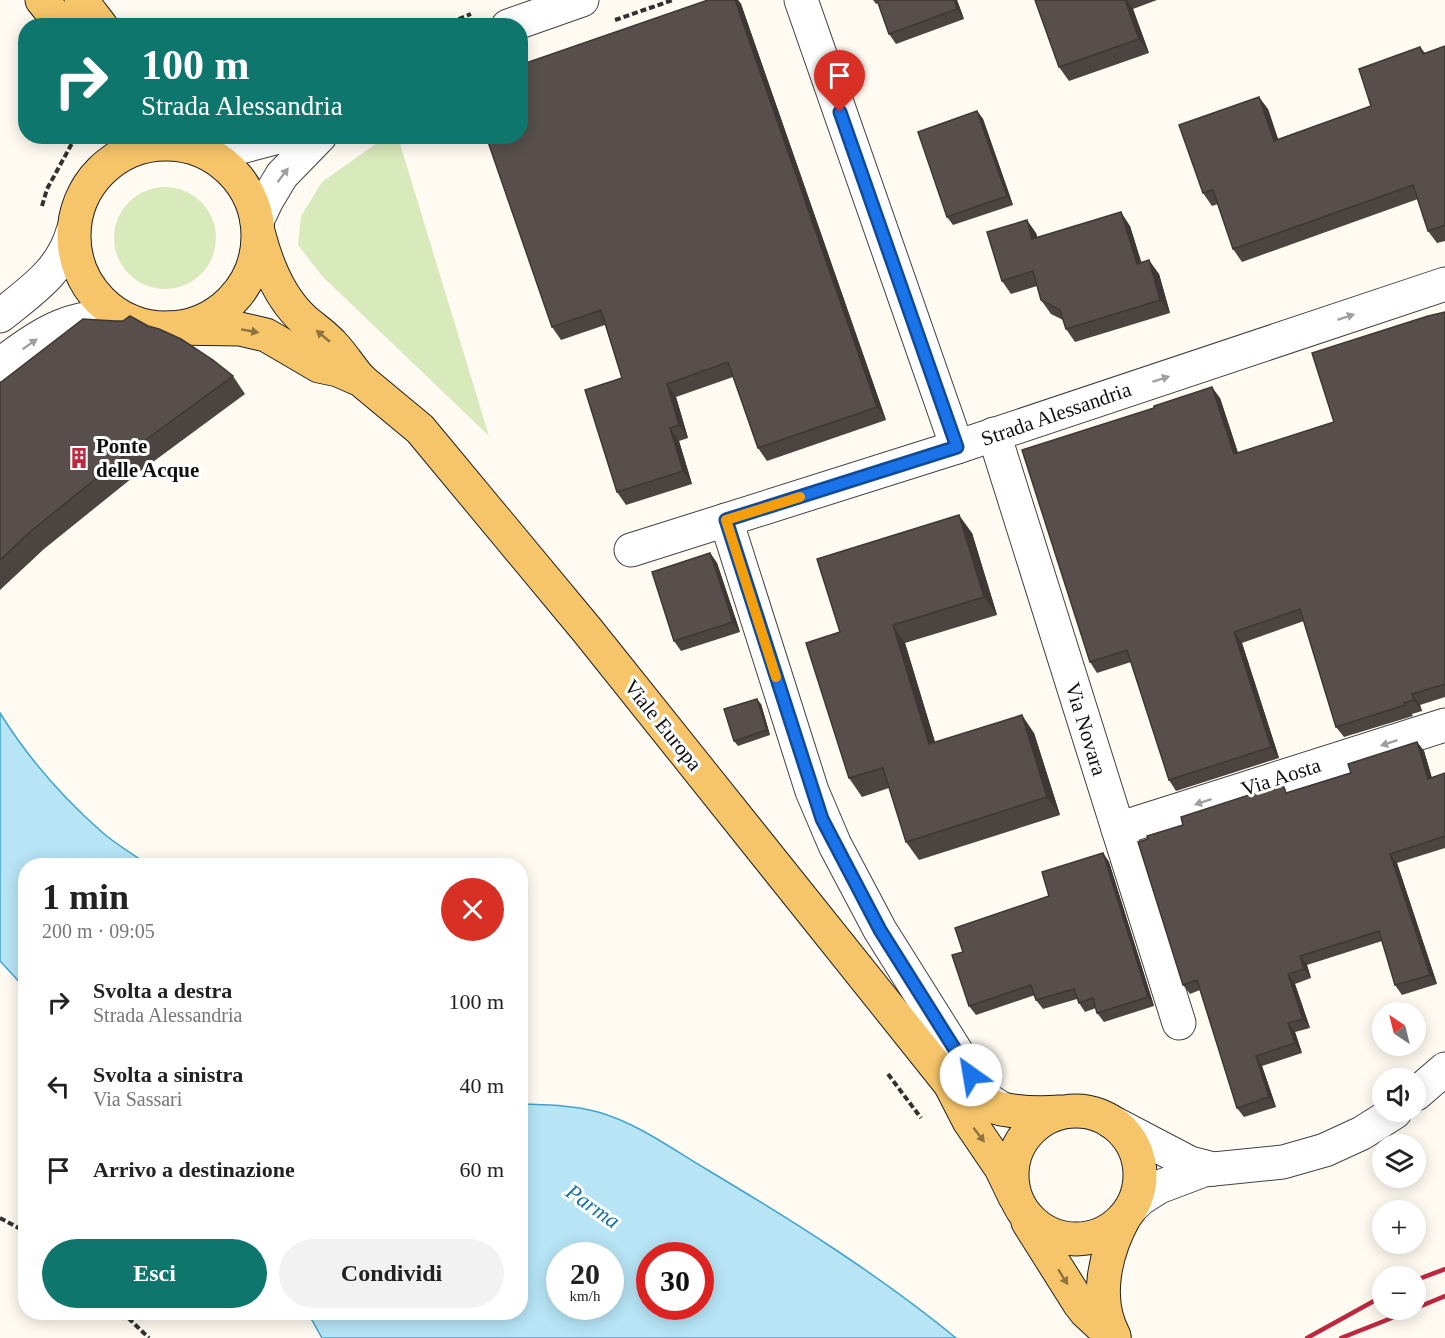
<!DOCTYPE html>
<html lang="it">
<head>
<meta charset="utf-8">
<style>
  :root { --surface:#fff; --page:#f2f2f2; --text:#222; --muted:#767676; --accent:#0f766e }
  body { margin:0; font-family:"Times New Roman",serif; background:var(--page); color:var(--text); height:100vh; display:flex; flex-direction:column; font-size:22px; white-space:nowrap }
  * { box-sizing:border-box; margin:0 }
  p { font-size:20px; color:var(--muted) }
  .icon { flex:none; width:33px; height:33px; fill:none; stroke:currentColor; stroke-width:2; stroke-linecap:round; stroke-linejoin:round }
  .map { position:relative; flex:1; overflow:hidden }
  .sheet { position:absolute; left:18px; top:858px; width:510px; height:462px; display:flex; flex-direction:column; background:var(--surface); border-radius:24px; box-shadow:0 3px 15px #0003 }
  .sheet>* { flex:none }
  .hud { position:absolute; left:18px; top:18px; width:510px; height:126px; border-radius:24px; box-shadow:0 3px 15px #0003; background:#0f766e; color:#fff; overflow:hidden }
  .needle { width:39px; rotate:325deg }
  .tools { position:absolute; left:1372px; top:1002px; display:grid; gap:12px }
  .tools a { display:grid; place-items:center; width:54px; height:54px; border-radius:50%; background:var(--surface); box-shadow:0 3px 15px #0003; font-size:30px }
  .speed { position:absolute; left:546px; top:1242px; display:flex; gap:12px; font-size:30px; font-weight:700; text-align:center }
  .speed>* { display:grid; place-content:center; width:78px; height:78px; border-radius:50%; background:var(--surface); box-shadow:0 3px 15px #0003; line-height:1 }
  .speed small { font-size:15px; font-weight:400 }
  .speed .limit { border:9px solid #d22; background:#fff; color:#111 }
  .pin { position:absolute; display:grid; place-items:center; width:51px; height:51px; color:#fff; margin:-62px -26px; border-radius:50% 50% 50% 0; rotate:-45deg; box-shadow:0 0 6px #0007 }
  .pin .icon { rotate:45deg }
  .me { position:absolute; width:66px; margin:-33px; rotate:328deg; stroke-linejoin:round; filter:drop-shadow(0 0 4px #0008) }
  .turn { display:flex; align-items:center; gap:21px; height:126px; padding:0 24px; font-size:27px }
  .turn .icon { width:78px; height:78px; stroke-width:2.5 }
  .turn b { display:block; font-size:42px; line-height:51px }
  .round { display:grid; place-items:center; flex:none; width:63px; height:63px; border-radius:32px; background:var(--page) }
  .overview { display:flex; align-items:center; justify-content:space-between; height:102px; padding:0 24px }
  h1 { font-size:36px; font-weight:700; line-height:45px }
  .cta { display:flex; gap:12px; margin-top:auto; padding:12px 24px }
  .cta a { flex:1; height:69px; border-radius:36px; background:var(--accent); color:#fff; font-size:24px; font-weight:700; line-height:69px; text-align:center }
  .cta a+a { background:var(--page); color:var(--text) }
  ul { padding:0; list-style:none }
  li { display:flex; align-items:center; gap:18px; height:84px; padding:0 24px }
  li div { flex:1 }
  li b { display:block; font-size:22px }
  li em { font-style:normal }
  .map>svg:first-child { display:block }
  .green { fill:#d8e9bb }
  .water { fill:#b7e5f6; stroke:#3fa3cc; stroke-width:1.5; fill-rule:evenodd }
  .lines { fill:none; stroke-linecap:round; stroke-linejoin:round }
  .minor-casing { stroke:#424242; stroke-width:35 }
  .major-casing { stroke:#202020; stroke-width:35 }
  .path { stroke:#313131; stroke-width:4; stroke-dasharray:6 3; stroke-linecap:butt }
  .minor { stroke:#fff; stroke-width:33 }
  .major { stroke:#f6c56a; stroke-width:33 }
  .rail { stroke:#be283f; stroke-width:4.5 }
  .wall { fill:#4c4441 }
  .shaded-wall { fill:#3e3735 }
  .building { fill:#584f4c; stroke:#3e3735; stroke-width:1.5 }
  .oneway { fill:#9f9f9f }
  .oneway2 { fill:#8e7341 }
  .route-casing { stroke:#114b97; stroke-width:15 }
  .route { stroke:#1a73e8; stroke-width:10 }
  .slow { stroke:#f59e0b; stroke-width:10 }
  .labels { text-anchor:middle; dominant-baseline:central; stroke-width:6; stroke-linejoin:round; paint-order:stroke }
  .street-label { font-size:21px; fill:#0f0f0f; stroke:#fff }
  .poi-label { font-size:21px; font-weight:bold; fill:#0f0f0f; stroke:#fff; text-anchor:start }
  .water-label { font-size:22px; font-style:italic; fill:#1974a1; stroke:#fff }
</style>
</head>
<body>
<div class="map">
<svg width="1445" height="1338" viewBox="0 0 1445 1338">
  <rect width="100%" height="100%" fill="#fffbf2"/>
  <g class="green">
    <path d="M387 136 398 137 489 436 322 276 298 245 301 216 322 182Z"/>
    <circle cx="165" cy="238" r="51"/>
  </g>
  <g class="water">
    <path d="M0 713C28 758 63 798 103 833 117 845 134 855 149 865L26 866 25 988 0 961Z"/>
    <path d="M521 1104C546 1105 573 1105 598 1112 637 1123 672 1149 706 1169 793 1221 878 1274 956 1338H322L308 1313 520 1312ZM560 1256H610V1306H560ZM650 1256H700V1306H650Z"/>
  </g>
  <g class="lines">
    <defs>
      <g id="minor">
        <path d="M801 0 957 447"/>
        <path d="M508 26 582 0"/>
        <path d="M206 152 226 151 282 136"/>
        <path d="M257 221 267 200 282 175 320 136"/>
        <path d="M0 316C31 291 62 271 73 231"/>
        <path d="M0 365C39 334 78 308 130 321"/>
        <path d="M994 434 1179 1023"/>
        <path d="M726 520 812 791 835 845 880 930 971 1075 988 1100 1002 1109"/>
        <path d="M631 550 957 447 1445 284"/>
        <path d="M1118 829 1445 725"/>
        <path d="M1416 1094 1445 1069"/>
        <path d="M1110 1121 1190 1163 1213 1169"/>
        <path d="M1132 1207 1140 1199 1159 1187 1204 1170 1283 1162 1325 1150 1362 1133 1395 1112"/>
      </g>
      <g id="major">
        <path d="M42 0 63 26"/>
        <path d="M81 0 101 26"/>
        <circle cx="166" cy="236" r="92"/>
        <path d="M259 235C267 266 280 298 304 320 313 328 324 335 332 344 343 355 350 368 361 380"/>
        <path d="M170 328 240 329 266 335 319 366 338 370 361 380 420 429 587 630 950 1084 969 1121 1001 1168 1015 1197"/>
        <path d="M950 1084C977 1110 1024 1115 1060 1112"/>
        <circle cx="1076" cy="1175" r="64"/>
        <path d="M1028 1222 1079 1303 1086 1312 1114 1338"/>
        <path d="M1114 1336C1094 1299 1105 1253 1124 1218"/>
      </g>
    </defs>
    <use href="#minor" class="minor-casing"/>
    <use href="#major" class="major-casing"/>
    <g class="path">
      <path d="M615 20 673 0"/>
      <path d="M442 26 471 14"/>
      <path d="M42 206 47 189 76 136"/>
      <path d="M888 1074 921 1118"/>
      <path d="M0 1218 26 1232"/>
      <path d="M122 1312 149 1338"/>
    </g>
    <use href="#minor" class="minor"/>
    <use href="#major" class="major"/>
    <g class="rail">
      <path d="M1416 1280 1445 1269"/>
      <path d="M1416 1308 1445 1296"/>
      <path d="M1307 1338 1383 1296"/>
      <path d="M1341 1338 1412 1310"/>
    </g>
  </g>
  <g class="wall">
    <path d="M708 0H738L741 4 886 420 767 461 758 448 733 377 676 397 688 438 679 441 692 484 626 505 617 492 622 378 605 325 561 340 552 327Z"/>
    <path d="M873 0H957L964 19 896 44 889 34 878 3 876 4Z"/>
    <path d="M1035 0H1157L1133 9 1149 53 1069 81 1059 67Z"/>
    <path d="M1445 46V241L1437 243 1428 231 1418 199 1242 262 1233 249 1218 204 1212 206 1203 193 1268 109 1278 139 1371 106 1420 47 1425 53Z"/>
    <path d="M977 111 983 119 1013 205 953 225 947 217Z"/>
    <path d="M1130 226 1141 262 1159 274 1170 313 1075 342 1066 329 1063 320 1051 314 1041 300 1037 286 1011 294 1002 281 1036 233 1037 237Z"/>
    <path d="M1445 312V697L1420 705 1422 711 1412 714 1413 716 1344 737 1336 727 1304 621 1242 643 1279 758 1176 791 1169 780 1131 662 1097 673 1090 662 1220 398 1238 453 1334 422Z"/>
    <path d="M148 326 233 376 245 394 142 470 44 549 0 590V383Z"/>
    <path d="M972 533 997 615 905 643 935 742 1034 733 1060 815 919 860 906 842 889 788 862 797 849 778 840 632Z"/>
    <path d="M710 553 717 563 740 632 681 651 674 641Z"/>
    <path d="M761 704 770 735 738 746 734 741Z"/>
    <path d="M1417 742 1424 751 1432 778 1445 773V848L1397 863 1437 984 1402 995 1395 985 1382 941 1307 965 1311 978 1295 984 1310 1028 1295 1032 1302 1053 1262 1066 1276 1107 1244 1117 1237 1108 1200 990 1190 994 1183 985 1289 792 1351 773Z"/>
    <path d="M1103 853 1109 862 1154 1006 1104 1022 1097 1013 1096 1008 1085 1012 1079 1003 1077 999 1043 1009 1036 1000 1035 995 976 1015 969 1006 963 952 1049 896Z"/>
  </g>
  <g class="shaded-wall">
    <path d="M735 0H738L741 4 886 420 877 407Z"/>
    <path d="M954 0H957L964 19 957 9Z"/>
    <path d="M1125 0H1127L1133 9 1149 53 1139 39Z"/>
    <path d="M1259 97 1268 109 1283 154 1274 141Z"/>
    <path d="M977 111 983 119 1013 205 1007 196Z"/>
    <path d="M1121 212 1130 226 1146 277 1137 264Z"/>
    <path d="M1027 220 1036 233 1042 252 1032 239Z"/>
    <path d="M1149 260 1159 274 1170 313 1160 300Z"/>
    <path d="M667 384 676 397 688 438 679 425Z"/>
    <path d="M1212 387 1220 398 1242 465 1234 454Z"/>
    <path d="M670 428 679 441 692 484 683 471Z"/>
    <path d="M959 515 972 533 997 615 984 597Z"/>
    <path d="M710 553 717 563 740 632 733 622Z"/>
    <path d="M893 625 905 643 941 762 929 744Z"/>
    <path d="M1234 632 1242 643 1279 758 1271 747Z"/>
    <path d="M1412 694 1420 705 1422 711 1414 700Z"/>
    <path d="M757 699 761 704 770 735 767 730Z"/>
    <path d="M1022 715 1034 733 1060 815 1047 797Z"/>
    <path d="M1417 742 1424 751 1435 789 1428 779Z"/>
    <path d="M1103 853 1109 862 1154 1006 1148 997Z"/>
    <path d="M1390 854 1397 863 1437 984 1430 975Z"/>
    <path d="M1300 956 1307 965 1311 978 1304 969Z"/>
    <path d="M1288 974 1295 984 1310 1028 1303 1019Z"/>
    <path d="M1288 1023 1295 1032 1302 1053 1295 1043Z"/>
    <path d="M1256 1056 1262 1066 1276 1107 1269 1097Z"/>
  </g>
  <g class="building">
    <path d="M708 0H735L877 407 758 448 728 362 667 384 679 425 670 428 683 471 617 492 585 390 622 378 601 310 552 327 486 136H520V65Z"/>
    <path d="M877 0H954L957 9 889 34Z"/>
    <path d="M1035 0H1125L1139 39 1059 67Z"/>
    <path d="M1445 46V225L1428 231 1413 185 1233 249 1213 190 1203 193 1179 125 1259 97 1274 141 1371 106 1359 69 1420 47 1423 54Z"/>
    <path d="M977 111 1007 196 947 217 918 132Z"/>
    <path d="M1121 212 1137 264 1149 260 1160 300 1066 329 1060 310 1041 300 1033 271 1002 281 987 232 1027 220 1032 239Z"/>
    <path d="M1445 312V684L1412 694 1414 700 1404 703 1405 705 1336 727 1300 609 1234 632 1271 747 1169 780 1127 650 1090 662 1022 450 1154 408V406L1212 387 1234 454 1334 422 1312 353 1428 316Z"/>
    <path d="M130 316 148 326 159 329 181 339 213 360 233 376 129 452 31 531 0 560V383L83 319 115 321H123Z"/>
    <path d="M959 515 984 597 893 625 929 744 1022 715 1047 797 906 842 883 768 849 778 806 643 840 632 817 559Z"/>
    <path d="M710 553 733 622 674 641 652 572Z"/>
    <path d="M757 699 767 730 734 741 724 709Z"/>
    <path d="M1417 742 1428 779 1445 773V836L1390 854 1430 975 1395 985 1379 931 1300 956 1304 969 1288 974 1303 1019 1288 1023 1295 1043 1256 1056 1269 1097 1237 1108 1197 980 1183 985 1138 842 1148 839 1147 836 1183 825 1181 817 1283 784 1286 793 1351 773 1348 764Z"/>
    <path d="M1103 853 1148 997 1097 1013 1093 998 1079 1003 1074 989 1036 1000 1031 985 969 1006 952 955 963 952 955 928 1049 896 1042 872Z"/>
  </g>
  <defs><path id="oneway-solid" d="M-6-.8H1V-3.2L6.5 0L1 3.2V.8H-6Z" transform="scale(1.5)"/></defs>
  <g class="oneway">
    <use href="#oneway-solid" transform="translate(283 175) rotate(-53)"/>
    <use href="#oneway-solid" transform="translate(1346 317) rotate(-18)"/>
    <use href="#oneway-solid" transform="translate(30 344) rotate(-35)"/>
    <use href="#oneway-solid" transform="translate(1161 379) rotate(-18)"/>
    <use href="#oneway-solid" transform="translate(1389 743) rotate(162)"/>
    <use href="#oneway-solid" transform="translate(1203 802) rotate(162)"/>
  </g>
  <g class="oneway2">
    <use href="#oneway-solid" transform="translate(250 331) rotate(10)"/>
    <use href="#oneway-solid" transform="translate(323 336) rotate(-140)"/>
    <use href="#oneway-solid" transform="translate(979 1135) rotate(53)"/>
    <use href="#oneway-solid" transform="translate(1063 1277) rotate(58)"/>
  </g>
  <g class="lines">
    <defs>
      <path id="route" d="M840 112 957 447 726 520 822 819 880 930 971 1075"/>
    </defs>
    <use href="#route" class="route-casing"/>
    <use href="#route" class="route"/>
    <path class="slow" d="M776 677 726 520 800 497"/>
  </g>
  <defs>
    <symbol id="building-bare" viewBox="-9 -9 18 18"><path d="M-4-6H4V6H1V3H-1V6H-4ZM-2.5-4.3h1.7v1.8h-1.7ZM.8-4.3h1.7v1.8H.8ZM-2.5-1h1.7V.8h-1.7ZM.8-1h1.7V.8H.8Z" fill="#be283f" stroke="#fff" stroke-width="2.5" paint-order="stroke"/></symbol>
  </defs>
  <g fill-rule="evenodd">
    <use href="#building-bare" x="64" y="443" width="30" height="30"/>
  </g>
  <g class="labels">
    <g class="street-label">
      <text transform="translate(1056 414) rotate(-19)">Strada Alessandria</text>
      <text transform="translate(663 725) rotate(51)">Viale Europa</text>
      <text transform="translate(1086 729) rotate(73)">Via Novara</text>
      <text transform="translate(1281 777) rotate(-18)">Via Aosta</text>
    </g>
    <g class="poi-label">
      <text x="96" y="446">Ponte<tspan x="96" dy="24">delle Acque</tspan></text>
    </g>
    <g class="water-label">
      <text transform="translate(593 1206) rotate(35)">Parma</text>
    </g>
  </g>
</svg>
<div class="tools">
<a><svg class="needle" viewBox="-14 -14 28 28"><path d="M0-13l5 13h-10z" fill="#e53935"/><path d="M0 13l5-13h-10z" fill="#767676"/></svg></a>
<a><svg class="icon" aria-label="sound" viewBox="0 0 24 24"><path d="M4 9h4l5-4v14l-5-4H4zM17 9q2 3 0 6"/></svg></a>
<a><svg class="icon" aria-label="layers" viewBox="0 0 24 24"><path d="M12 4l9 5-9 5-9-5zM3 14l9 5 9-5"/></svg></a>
<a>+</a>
<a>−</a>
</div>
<div class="speed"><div>20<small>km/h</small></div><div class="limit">30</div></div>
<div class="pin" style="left:840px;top:112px;background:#d93025"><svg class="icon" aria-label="arrive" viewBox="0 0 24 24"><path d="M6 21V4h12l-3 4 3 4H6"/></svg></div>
<svg class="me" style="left:971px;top:1075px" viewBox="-20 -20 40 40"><circle r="19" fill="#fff"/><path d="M0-13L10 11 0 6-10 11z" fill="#1a73e8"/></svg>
<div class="hud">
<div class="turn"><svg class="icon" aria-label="right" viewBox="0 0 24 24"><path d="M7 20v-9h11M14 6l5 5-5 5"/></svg><div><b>100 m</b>Strada Alessandria</div></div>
</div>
<section class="sheet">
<div class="overview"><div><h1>1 min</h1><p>200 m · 09:05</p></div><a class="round" style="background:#d93025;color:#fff"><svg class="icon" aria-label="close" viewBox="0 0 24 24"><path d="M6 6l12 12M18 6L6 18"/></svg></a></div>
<ul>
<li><svg class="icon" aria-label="right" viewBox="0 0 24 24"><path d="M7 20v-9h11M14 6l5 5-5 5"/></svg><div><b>Svolta a destra</b><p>Strada Alessandria</p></div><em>100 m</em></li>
<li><svg class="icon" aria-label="left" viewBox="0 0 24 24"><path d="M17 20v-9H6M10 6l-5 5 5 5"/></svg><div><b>Svolta a sinistra</b><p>Via Sassari</p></div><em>40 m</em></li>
<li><svg class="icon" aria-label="arrive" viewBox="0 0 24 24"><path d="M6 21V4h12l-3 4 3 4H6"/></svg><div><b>Arrivo a destinazione</b></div><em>60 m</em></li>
</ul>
<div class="cta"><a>Esci</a><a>Condividi</a></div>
</section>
</div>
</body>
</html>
